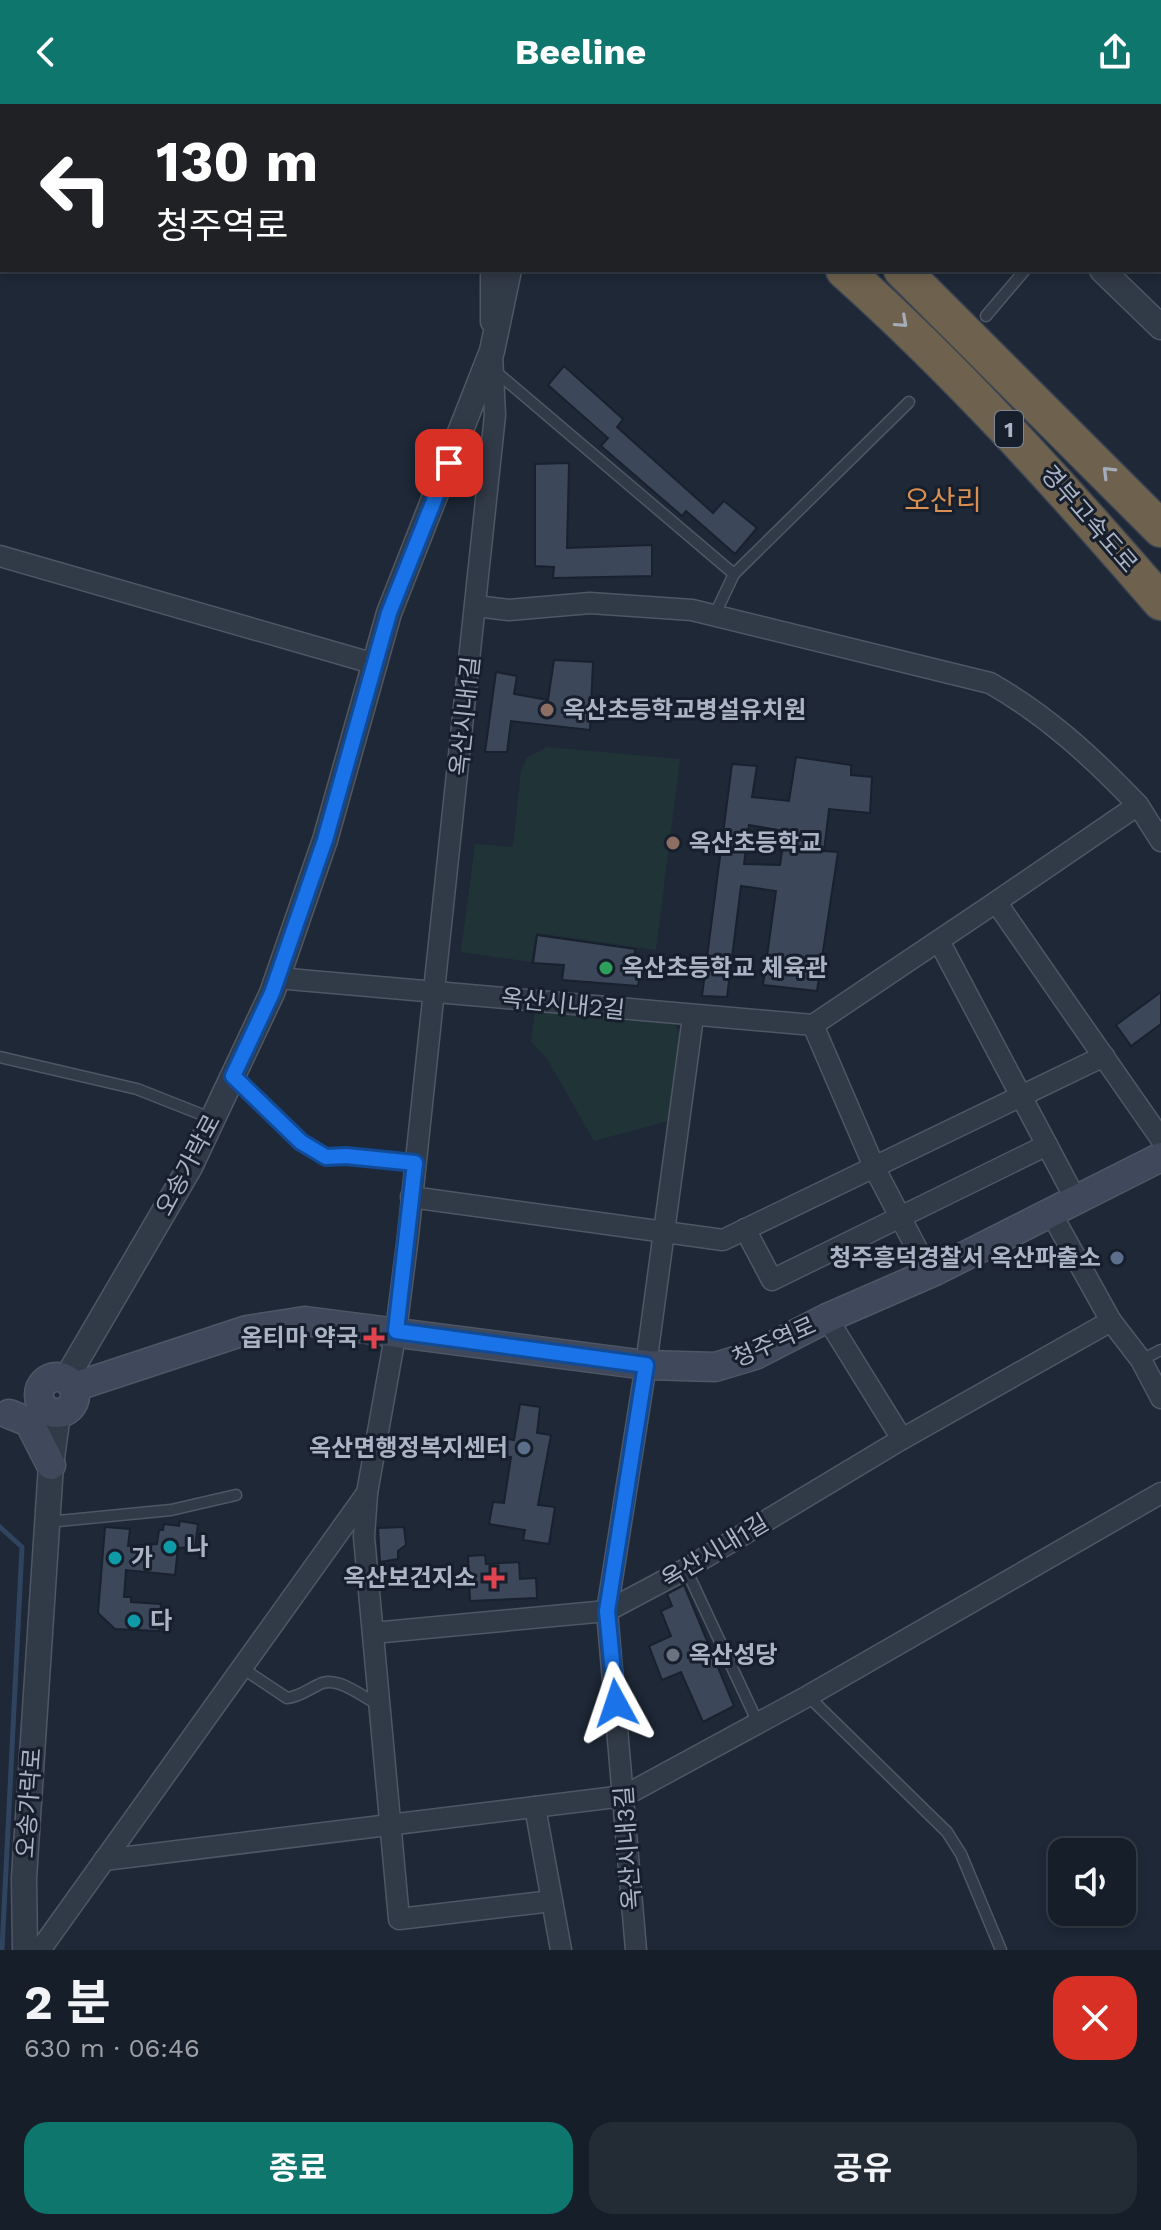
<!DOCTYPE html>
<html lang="ko">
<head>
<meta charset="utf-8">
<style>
  :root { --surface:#161e29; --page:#232b35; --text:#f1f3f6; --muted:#9ea2a8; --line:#353c46; --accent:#0f766e }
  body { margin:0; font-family:"Work Sans","Noto Sans KR",sans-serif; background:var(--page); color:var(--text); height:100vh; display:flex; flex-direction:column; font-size:30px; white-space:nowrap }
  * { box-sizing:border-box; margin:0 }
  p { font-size:26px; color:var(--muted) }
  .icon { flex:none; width:44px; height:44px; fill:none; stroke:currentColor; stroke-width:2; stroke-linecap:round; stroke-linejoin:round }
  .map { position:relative; height:1846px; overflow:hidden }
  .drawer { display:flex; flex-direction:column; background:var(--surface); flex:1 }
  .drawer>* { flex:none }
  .guide { position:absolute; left:0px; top:0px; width:1162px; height:168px; box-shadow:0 4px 12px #0003,0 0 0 2px var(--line); background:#202124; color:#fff; overflow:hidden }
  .buttons { position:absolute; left:1048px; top:1734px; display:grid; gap:16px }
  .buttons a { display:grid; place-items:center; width:88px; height:88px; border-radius:16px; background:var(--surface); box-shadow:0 4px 12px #0003,0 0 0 2px var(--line); font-size:40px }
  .pin { position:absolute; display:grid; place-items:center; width:68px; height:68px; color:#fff; margin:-34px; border-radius:16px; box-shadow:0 4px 12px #0006 }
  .me { position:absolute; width:88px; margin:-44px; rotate:355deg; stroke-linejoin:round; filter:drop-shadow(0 0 6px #0008) }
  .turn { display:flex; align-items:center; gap:28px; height:168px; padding:0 24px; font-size:36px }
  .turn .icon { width:104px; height:104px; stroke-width:2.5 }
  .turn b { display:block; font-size:56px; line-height:68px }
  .round { display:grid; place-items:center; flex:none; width:84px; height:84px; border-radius:24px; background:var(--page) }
  .head { display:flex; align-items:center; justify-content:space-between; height:136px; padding:0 24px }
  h1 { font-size:48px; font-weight:700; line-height:60px }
  .primary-button { display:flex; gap:16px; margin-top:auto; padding:16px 24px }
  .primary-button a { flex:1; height:92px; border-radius:24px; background:var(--accent); color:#fff; font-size:32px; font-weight:700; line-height:92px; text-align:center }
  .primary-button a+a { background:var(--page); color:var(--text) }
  header { display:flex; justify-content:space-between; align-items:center; height:104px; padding:0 24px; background:var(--accent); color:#fff; font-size:36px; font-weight:700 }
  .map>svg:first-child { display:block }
  .green { fill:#203438 }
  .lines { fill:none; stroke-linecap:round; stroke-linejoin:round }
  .stream { stroke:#30435f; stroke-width:5 }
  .building { fill:#3c485a; stroke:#19212e; stroke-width:2; fill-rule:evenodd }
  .service-casing { stroke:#4f5766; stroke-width:13 }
  .minor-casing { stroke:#4f5766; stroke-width:23 }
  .tertiary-casing { stroke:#4f5766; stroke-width:27 }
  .secondary-casing { stroke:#4f5766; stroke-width:31 }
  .motorway-casing { stroke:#3c4452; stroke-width:39 }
  .service { stroke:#313a47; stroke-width:10 }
  .minor { stroke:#313a47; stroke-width:20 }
  .tertiary { stroke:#313a47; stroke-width:24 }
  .secondary { stroke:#3f495b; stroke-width:28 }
  .motorway { stroke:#6e624e; stroke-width:36 }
  .oneway { stroke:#a5acb9 }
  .route-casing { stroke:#114b97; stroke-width:20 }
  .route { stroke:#1a73e8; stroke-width:14 }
  .education-dot { fill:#8d6e63; stroke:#171f2c; stroke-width:3 }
  .leisure-dot { fill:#2e9e5b; stroke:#171f2c; stroke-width:3 }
  .service-dot { fill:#5c6f8a; stroke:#171f2c; stroke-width:3 }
  .health-dot { fill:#e0444e; stroke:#171f2c; stroke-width:3 }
  .culture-dot { fill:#0f9aa8; stroke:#171f2c; stroke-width:3 }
  .worship-dot { fill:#6b7280; stroke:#171f2c; stroke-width:3 }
  .labels { text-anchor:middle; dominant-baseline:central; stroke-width:6; stroke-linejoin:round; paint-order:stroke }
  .shield { fill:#171f2c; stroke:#7f8797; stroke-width:2 }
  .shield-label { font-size:22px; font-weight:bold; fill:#abb4c5 }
  .street-label { font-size:24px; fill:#abb4c5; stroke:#171f2c }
  .poi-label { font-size:24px; font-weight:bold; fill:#abb4c5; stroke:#171f2c; text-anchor:start }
  .quarter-label { font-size:28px; fill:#d99052; stroke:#171f2c }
</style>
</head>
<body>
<header><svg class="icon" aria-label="back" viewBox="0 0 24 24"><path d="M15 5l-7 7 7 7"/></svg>Beeline<svg class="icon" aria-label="share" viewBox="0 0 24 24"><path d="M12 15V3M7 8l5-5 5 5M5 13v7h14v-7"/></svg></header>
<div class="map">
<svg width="1161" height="1846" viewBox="0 0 1161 1846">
  <rect width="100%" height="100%" fill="#1e2837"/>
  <g class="green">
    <path d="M547 643 680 655 656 846 536 829 531 858 461 848 475 740 513 743 521 667 527 654Z"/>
    <path d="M535 907 673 917 682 934 668 1017 594 1037 546 953 531 938Z"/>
  </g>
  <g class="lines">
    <path class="stream" d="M0 1423 22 1443 2 1846"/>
  </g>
  <g class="building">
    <path d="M564 262 623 315 617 323 713 409 724 397 757 424 735 450 686 407 682 412 601 342 608 334 548 281Z"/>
    <path d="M569 359 567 444 652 441V472L553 474 554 463 535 462V360Z"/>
    <path d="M554 556 593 558 590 626 511 617 507 648H485L496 568 517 572 514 590 548 596Z"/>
    <path d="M796 653 851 661V671L872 673 870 709 829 705 824 747 838 748 817 887 763 881 776 787 741 782 727 893 702 892 732 660 757 662 752 693 789 697ZM749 721 785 727 780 761 744 760Z"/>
    <path d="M537 831 635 845 634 858 642 859 638 882 562 876 564 861 533 859Z"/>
    <path d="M1161 888V920L1131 942 1116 921Z"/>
    <path d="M520 1300 540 1303 537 1329 551 1331 538 1401 555 1403 549 1440 523 1436 525 1426 489 1420 493 1398 504 1399 511 1353 498 1351 501 1334 514 1336Z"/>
    <path d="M180 1417 198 1420 195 1443 178 1444 175 1471 126 1466 124 1493H131V1498L161 1500 159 1527 115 1525 98 1509 105 1423 130 1425 128 1442 157 1440 159 1426H163L164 1420 179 1422Z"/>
    <path d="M404 1423 406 1441 398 1447V1455L380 1458 378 1424Z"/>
    <path d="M485 1451 486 1460 519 1458 520 1475 536 1474 537 1494 470 1497 468 1452Z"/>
    <path d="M684 1481 734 1602 703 1618 681 1568 662 1576 649 1542 671 1532 661 1507 672 1502 667 1490Z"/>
  </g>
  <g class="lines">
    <defs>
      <g id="service">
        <path d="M986 212 1025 166"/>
        <path d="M495 267 734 470"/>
        <path d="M715 510 734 470 909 298"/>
        <path d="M0 953 137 985 213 1015"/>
        <path d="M233 972 301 1038 326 1053 346 1052 415 1059"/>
        <path d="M1141 1256 1161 1246"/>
        <path d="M48 1418 171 1406 236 1391"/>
        <path d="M686 1465 758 1619"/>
        <path d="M242 1564 287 1594C299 1593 307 1586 318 1581 336 1570 361 1592 379 1601"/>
        <path d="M808 1592 947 1728 961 1750 1001 1846"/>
      </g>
      <g id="minor">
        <path d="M487 0V2"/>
        <path d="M1160 10 1161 9"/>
        <path d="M1160 138H1161"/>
        <path d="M491 166V218"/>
        <path d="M0 452 375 560"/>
        <path d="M476 502 509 506 590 499 692 506 990 579C1048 612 1092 653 1138 701"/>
        <path d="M996 798 1138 701 1161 737"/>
        <path d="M939 837 1076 1096"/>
        <path d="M277 874 813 921 996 798 1161 1035"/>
        <path d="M813 921 875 1065 930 1170"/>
        <path d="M411 1093 723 1136 1104 952"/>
        <path d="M1051 1109 1111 1217 1141 1256 1161 1294"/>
        <path d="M745 1125 772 1176 1047 1041"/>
        <path d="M902 1335 1111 1217"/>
        <path d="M367 1389 364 1433 399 1815 552 1797"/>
        <path d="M373 1529 607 1507 686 1465 902 1335 827 1214"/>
        <path d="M535 1703 561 1846"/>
        <path d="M104 1756 624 1692 808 1592 1161 1389"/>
        <path d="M40 1846 367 1389 396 1227 408 1132 495 311 492 250"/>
        <path d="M636 1846 607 1507 646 1261 693 913"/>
      </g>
      <g id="tertiary">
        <path d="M923 0 925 2"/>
        <path d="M540 2V0"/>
        <path d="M1102 166 1161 223"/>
        <path d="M66 1275 190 1063 272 889 325 736 389 509 492 247 509 166"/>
        <path d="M25 1846 24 1774 51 1361 58 1310"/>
      </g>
      <g id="secondary">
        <circle cx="57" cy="1291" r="18"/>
        <path d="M74 1283 247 1226 305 1217 646 1261 715 1263 755 1251 827 1214 935 1167 1161 1053"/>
        <path d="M9 1310 29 1318 51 1361"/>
      </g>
      <g id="motorway">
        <path d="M636 0 639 2"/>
        <path d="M703 0 706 2"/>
        <path d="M844 166C960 270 1059 380 1161 498"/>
        <path d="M902 166 1161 425"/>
      </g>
    </defs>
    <use href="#service" class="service-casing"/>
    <use href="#minor" class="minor-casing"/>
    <use href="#tertiary" class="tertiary-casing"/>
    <use href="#secondary" class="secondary-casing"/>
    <use href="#motorway" class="motorway-casing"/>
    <use href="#service" class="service"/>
    <use href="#minor" class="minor"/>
    <use href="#tertiary" class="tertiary"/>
    <use href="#secondary" class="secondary"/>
    <use href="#motorway" class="motorway"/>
  </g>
  <defs><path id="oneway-chevron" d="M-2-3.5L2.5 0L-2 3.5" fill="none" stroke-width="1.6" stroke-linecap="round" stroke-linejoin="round" transform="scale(2)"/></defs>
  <g class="oneway">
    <use href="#oneway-chevron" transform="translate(902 218) rotate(42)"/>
    <use href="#oneway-chevron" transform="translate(1108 368) rotate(-135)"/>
  </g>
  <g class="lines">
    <defs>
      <path id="route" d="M449 359 389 509 325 736 272 889 233 972 301 1038 326 1053 346 1052 415 1059 396 1227 646 1261 607 1507 616 1599"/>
    </defs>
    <use href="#route" class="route-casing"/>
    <use href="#route" class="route"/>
  </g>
  <g class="education-dot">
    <circle cx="547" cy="606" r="8"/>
    <circle cx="673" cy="739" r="8"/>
  </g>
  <circle class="leisure-dot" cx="606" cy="864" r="8"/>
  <g class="service-dot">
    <circle cx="1117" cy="1154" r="8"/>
    <circle cx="524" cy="1344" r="8"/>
  </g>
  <g class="health-dot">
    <path d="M370 1222h8v8h8v8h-8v8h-8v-8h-8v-8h8z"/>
    <path d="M490 1462h8v8h8v8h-8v8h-8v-8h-8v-8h8z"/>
  </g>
  <g class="culture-dot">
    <circle cx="170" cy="1443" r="8"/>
    <circle cx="115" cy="1454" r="8"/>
    <circle cx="134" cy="1517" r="8"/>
  </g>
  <circle class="worship-dot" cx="673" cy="1551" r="8"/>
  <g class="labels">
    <rect class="shield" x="995" y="307" width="28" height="36" rx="6"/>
    <g class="shield-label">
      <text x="1009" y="325">1</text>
    </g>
    <g class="street-label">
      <text transform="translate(1089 415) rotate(49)">경부고속도로</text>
      <text transform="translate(465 612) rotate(-84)">옥산시내1길</text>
      <text transform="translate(563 900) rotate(6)">옥산시내2길</text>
      <text transform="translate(188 1061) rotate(-62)">오송가락로</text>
      <text transform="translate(774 1238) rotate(-24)">청주역로</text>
      <text transform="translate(715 1447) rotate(-31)">옥산시내1길</text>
      <text transform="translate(29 1699) rotate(-86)">오송가락로</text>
      <text transform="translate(628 1744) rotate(-94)">옥산시내3길</text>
    </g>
    <g class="poi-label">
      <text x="563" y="606">옥산초등학교병설유치원</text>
      <text x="689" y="739">옥산초등학교</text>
      <text x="622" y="864">옥산초등학교 체육관</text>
      <text x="1101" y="1154" text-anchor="end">청주흥덕경찰서 옥산파출소</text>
      <text x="358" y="1234" text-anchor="end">옵티마 약국</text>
      <text x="508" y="1344" text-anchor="end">옥산면행정복지센터</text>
      <text x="186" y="1443">나</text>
      <text x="131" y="1454">가</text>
      <text x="476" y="1474" text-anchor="end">옥산보건지소</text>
      <text x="150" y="1517">다</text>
      <text x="689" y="1551">옥산성당</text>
    </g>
    <g class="quarter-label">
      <text x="943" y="396">오산리</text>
    </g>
  </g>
</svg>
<div class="buttons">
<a><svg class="icon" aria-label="sound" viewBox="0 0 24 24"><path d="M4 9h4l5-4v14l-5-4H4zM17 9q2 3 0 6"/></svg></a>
</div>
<div class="pin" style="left:449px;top:359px;background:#d93025"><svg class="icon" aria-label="arrive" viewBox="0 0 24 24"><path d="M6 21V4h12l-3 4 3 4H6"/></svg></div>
<svg class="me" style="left:616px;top:1599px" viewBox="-20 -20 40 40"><path d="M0-17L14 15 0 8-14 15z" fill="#1a73e8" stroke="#fff" stroke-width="4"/></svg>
<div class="guide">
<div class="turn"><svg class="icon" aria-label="left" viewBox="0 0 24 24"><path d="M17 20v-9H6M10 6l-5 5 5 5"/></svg><div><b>130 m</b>청주역로</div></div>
</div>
</div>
<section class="drawer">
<div class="head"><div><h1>2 분</h1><p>630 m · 06:46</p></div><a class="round" style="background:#d93025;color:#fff"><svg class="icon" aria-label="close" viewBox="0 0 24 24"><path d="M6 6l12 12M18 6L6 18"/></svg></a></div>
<div class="primary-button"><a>종료</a><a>공유</a></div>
</section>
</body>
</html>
